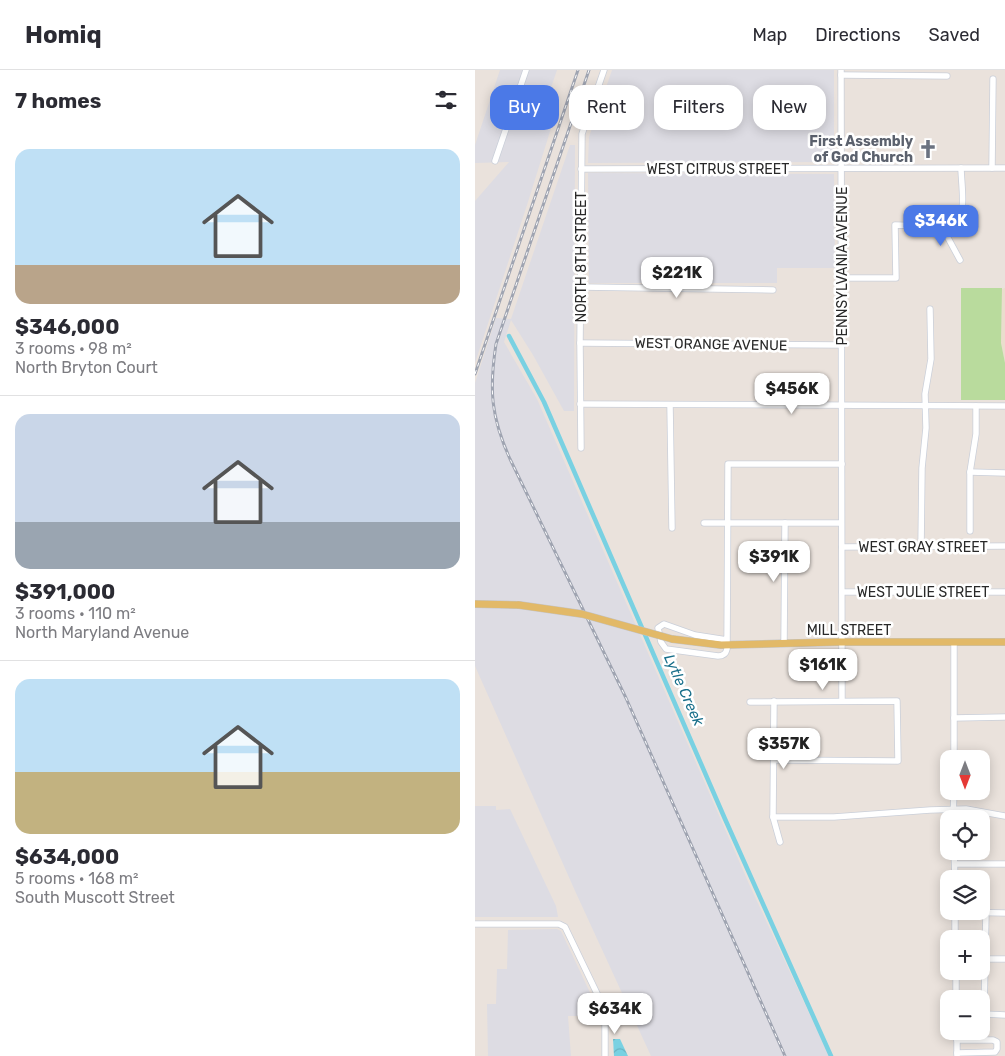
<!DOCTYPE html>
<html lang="en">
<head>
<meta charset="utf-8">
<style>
  :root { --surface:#fff; --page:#f2f2f3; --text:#2b2b33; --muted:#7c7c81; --line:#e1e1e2; --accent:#4b79e7 }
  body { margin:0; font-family:Rubik,sans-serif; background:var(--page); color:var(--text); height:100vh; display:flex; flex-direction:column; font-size:19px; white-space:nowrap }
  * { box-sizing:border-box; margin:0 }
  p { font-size:16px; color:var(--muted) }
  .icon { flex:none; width:28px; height:28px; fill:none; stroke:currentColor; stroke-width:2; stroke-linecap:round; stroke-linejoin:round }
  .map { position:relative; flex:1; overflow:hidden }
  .side { display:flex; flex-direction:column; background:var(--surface); width:475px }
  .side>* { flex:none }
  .hud { position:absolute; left:15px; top:15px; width:440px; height:45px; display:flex; gap:10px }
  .needle { width:32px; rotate:180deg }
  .controls { position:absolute; left:465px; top:680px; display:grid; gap:10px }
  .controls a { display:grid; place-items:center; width:50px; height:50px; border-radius:10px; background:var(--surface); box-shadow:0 2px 12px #0003; font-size:25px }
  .price { position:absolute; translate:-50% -42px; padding:0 11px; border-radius:10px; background:#fff; color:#222; font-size:16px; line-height:32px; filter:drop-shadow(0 1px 2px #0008) }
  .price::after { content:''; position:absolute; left:50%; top:30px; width:15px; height:11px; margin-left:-8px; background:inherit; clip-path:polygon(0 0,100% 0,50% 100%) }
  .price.selected { background:var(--accent); color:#fff }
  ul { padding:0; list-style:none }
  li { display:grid; align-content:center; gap:10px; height:265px; padding:0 15px }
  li+li { border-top:1px solid var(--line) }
  li span { display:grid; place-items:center; height:155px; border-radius:15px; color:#555 }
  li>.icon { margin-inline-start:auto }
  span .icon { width:90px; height:90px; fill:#fffc; stroke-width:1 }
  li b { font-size:21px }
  h2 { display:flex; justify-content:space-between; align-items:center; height:60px; padding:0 15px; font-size:21px }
  .pill { padding:0 18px; border-radius:15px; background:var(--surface); box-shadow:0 2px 12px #0003; font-size:18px; line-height:45px }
  .pill.selected { background:var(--accent); color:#fff }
  header { display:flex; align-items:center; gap:30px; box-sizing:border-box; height:70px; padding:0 25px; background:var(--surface); border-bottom:1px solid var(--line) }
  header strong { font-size:24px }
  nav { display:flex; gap:28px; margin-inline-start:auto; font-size:18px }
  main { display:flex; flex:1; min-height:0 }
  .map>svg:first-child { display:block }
  .industrial { fill:#dddce3 }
  .education { fill:#eaddcd }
  .grass { fill:#b9db9d }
  .water { fill:url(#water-waves) }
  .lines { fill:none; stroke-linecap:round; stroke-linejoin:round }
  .canal { stroke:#79d1e2; stroke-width:4.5 }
  .minor-casing { stroke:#cacfd9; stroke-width:7 }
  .major-casing { stroke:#c3c3c3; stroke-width:8 }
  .minor { stroke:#fff; stroke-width:5.5 }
  .major { stroke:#e2b968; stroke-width:7 }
  .rail-casing { stroke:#9fa4b1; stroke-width:3 }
  .rail { stroke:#fff; stroke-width:1; stroke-dasharray:4; stroke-linecap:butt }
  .major-bridge-casing { stroke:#c3c3c3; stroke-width:8; stroke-linecap:butt }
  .major-bridge { stroke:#e2b968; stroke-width:7 }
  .labels { text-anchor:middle; stroke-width:5; stroke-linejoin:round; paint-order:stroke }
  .worship-label { font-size:14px; font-weight:bold; fill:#5b616d; stroke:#fff; text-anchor:end }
  .street-label { font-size:14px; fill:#292929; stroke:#fff }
  .water-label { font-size:15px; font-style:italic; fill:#1a708b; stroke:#fff }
</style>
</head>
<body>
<header>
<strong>Homiq</strong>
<nav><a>Map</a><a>Directions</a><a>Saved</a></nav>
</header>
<main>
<section class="side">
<h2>7 homes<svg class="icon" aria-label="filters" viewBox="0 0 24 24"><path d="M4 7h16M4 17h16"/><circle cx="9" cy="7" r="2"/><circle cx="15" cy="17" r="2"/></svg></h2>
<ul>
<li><span style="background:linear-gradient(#bfe0f5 75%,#b9a48a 0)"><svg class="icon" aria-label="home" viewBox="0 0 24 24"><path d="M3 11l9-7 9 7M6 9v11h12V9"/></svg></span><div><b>$346,000</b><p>3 rooms · 98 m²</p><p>North Bryton Court</p></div></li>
<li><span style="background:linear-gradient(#c9d6e8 70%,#9aa5b1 0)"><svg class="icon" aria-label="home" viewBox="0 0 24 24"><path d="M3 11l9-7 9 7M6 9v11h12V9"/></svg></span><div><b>$391,000</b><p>3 rooms · 110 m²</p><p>North Maryland Avenue</p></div></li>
<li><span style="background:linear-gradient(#bfe0f5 60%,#c2b280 0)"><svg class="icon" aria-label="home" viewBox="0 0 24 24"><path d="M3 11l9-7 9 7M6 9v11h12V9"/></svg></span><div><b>$634,000</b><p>5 rooms · 168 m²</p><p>South Muscott Street</p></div></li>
</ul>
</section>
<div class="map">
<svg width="530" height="986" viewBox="0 0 530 986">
  <defs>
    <pattern id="water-waves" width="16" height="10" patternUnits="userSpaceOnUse" patternTransform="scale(1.25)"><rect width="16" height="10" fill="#79d1e2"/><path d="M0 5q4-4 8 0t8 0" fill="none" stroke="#69b3c2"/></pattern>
  </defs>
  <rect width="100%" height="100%" fill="#eae2dc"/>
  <g class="industrial">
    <path d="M 25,0 L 82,0 L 66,47 L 78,52 L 52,135 L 0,293 L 0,131 L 34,92 L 0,93 L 0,75 Z"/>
    <path d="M 137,0 L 359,0 L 359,92 L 113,93 L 114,67 Z"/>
    <path d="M 95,75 L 100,75 L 99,341 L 89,341 L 58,285 L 36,250 L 29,272 L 62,329 L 274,814 L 354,986 L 176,986 L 101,823 L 0,596 L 0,313 L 21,248 L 36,249 Z"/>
    <path d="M 113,103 L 359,104 L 360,198 L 302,198 L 302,213 L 114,213 Z"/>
    <path d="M 0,736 L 21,736 L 21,740 L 35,739 L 81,836 L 83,847 L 0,847 Z"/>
    <path d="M 82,859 L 86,861 L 126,946 L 93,946 L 96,986 L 13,986 L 12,934 L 21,934 L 22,899 L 32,899 L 33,860 Z"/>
  </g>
  <path class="education" d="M 530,218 L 530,293 L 526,273 L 527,219 Z"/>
  <path class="grass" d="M 486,218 L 527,218 L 526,273 L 530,293 L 530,330 L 486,330 Z"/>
  <path class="water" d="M 138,969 L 145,969 L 153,986 L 139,986 Z"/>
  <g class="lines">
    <path class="canal" d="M 34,266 L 69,332 L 250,749 L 356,986"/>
    <g class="minor-casing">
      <g id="minor">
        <path d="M 366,0 L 367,631"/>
        <path d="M 366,5 L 472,6"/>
        <path d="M 20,91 L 51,0"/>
        <path d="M 517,98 L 518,9"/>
        <path d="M 106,99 L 530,98"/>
        <path d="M 466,155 L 485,190"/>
        <path d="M 366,208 L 421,208 L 420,155 C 441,155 478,162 487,137 C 489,131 486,106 486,98"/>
        <path d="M 106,217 L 298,220"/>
        <path d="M 105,273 L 367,275"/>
        <path d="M 105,334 L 530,336"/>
        <path d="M 195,335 L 197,458"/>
        <path d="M 106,378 L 105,273 L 107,64 L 129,0"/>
        <path d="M 495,402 L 530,403"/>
        <path d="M 229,453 L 366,453"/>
        <path d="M 495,461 L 495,402 L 501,364 L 501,336"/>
        <path d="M 367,477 L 530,476"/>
        <path d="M 446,477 L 447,398 L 451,358 L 450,324 L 456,289 L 455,239"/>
        <path d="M 367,522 L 530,522"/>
        <path d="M 252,570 L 220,565 L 189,554 L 183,558 L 186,572 L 191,579 L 243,586 C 248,586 251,584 252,579 L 253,394 L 367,394"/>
        <path d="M 479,572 L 479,689"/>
        <path d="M 309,573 L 310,453"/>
        <path d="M 299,631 L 298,747 L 305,772"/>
        <path d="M 275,632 L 422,631 L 423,691 L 299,690"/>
        <path d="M 479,648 L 530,647"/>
        <path d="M 298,747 L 359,747 L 455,740 L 491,739 L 530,746"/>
        <path d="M 478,749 L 479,721"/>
        <path d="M 479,781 L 480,809"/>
        <path d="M 480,794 L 530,794"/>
        <path d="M 480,841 L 480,869"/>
        <path d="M 480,842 L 530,843"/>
        <path d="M 511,842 L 509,944 L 530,945"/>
        <path d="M 0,854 L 84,854 L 90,857 L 128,936 L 130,945 L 130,986"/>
        <path d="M 510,889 L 530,889"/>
        <path d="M 481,901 L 481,929"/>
        <path d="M 482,961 L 482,986"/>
        <path d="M 482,970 L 518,970 L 522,972 L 522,979 L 520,982 L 482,983"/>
      </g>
    </g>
    <g class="major-casing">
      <g id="major">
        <path d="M 0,534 L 44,535"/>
        <path d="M 197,569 L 246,575 L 361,572 L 530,572"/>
      </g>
    </g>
    <use href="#minor" class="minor"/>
    <use href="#major" class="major"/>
    <g class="rail-casing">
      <g id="rail">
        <path d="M 114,0 L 21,274 C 14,320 16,347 35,389 L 151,628 L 310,986"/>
        <path d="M 0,304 L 103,0"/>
      </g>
    </g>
    <use href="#rail" class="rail"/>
    <g class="major-bridge-casing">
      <path id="major-bridge" d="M 44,535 L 107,544 L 197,569"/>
    </g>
    <use href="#major-bridge" class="major-bridge"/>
  </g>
  <defs>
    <g id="church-bare" transform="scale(1.5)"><path d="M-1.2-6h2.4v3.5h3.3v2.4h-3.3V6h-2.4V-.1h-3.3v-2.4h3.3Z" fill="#6b7280" stroke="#fff" stroke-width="2.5" paint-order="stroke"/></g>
  </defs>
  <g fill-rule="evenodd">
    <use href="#church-bare" x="453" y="79"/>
  </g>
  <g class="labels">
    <g class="worship-label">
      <text x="438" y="76">First Assembly<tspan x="438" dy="16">of God Church</tspan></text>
    </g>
    <g class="street-label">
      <text x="243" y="104">WEST CITRUS STREET</text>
      <text transform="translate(106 187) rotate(-90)" y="5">NORTH 8TH STREET</text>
      <text transform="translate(367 196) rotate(-90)" y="5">PENNSYLVANIA AVENUE</text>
      <text transform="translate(236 274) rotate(1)" y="5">WEST ORANGE AVENUE</text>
      <text x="448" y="482">WEST GRAY STREET</text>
      <text x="448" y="527">WEST JULIE STREET</text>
      <text x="374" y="565">MILL STREET</text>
    </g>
    <g class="water-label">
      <text transform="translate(209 620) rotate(66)" y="5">Lytle Creek</text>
    </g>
  </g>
</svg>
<div class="controls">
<a><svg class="needle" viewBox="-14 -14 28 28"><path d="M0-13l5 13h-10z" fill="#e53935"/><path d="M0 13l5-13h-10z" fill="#7c7c81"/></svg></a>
<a><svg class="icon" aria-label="locate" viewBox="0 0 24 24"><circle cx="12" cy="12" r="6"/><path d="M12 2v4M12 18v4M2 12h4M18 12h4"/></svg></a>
<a><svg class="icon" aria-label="layers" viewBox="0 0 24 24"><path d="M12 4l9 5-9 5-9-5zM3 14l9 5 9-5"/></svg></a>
<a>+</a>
<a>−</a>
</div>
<b class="price selected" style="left:466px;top:177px">$346K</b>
<b class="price" style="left:202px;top:229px">$221K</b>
<b class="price" style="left:317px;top:345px">$456K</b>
<b class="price" style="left:299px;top:513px">$391K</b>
<b class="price" style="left:348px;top:621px">$161K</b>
<b class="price" style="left:309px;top:700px">$357K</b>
<b class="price" style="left:140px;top:965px">$634K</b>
<div class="hud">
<a class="pill selected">Buy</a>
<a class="pill">Rent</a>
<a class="pill">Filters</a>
<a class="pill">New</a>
</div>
</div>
</main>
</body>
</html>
